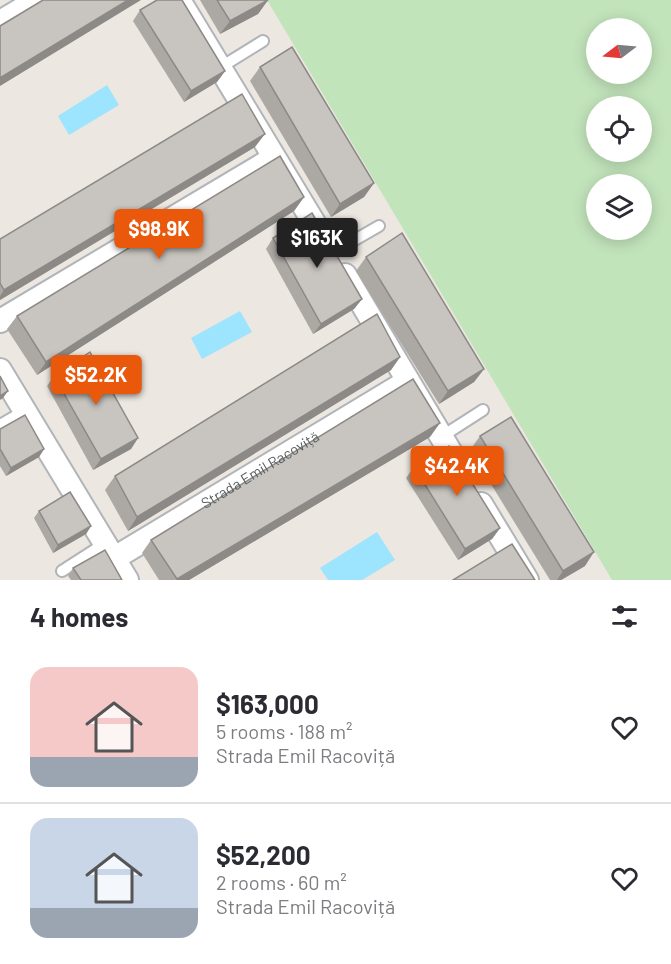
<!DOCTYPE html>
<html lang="en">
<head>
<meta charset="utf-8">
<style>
  :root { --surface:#fff; --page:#f7f7f7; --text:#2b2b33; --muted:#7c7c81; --line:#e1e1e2; --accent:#ea580c }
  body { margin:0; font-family:Barlow,sans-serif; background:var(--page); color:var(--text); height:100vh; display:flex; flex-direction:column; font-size:22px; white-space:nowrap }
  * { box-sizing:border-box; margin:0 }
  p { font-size:20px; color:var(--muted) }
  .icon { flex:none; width:33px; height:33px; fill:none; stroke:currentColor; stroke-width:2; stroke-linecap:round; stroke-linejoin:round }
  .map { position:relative; height:580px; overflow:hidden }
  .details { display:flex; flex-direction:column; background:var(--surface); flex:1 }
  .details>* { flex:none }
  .needle { width:39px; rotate:254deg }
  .buttons { position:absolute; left:586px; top:18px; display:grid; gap:12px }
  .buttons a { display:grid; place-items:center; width:66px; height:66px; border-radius:50%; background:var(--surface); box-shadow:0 3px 15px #0003; font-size:30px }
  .price { position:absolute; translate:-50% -51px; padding:0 14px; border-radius:6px; background:var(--accent); color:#fff; font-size:20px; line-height:39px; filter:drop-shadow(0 2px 3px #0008) }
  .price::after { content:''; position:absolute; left:50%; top:36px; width:18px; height:14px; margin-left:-9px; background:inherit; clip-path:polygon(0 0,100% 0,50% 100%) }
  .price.on { background:#222; color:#fff }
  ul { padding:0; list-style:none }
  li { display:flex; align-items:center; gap:18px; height:150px; padding:0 30px }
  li+li { border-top:2px solid var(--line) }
  li span { display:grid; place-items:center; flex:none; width:168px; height:120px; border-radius:18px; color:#555 }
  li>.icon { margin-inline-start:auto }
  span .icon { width:72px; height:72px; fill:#fffc; stroke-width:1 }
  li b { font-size:26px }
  h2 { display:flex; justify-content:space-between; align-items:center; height:72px; padding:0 30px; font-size:26px }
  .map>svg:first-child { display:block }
  .green { fill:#c2e4bb; fill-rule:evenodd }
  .water { fill:#9de4fe }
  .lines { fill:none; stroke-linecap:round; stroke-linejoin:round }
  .lane-casing { stroke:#b1b4b8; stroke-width:14 }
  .street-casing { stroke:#b1b4b8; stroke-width:26 }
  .lane { stroke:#fff; stroke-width:10 }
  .street { stroke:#fff; stroke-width:22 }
  .wall { fill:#aca9a4 }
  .shaded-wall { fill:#8c8986 }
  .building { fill:#c8c4bf; stroke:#8c8986; stroke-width:1.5 }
  .labels { text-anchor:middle; stroke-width:4.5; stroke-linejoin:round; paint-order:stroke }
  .street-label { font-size:15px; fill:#585e61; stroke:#fff }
</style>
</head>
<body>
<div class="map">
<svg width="671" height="580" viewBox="0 0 671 580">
  <rect width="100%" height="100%" fill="#ece7e0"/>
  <path class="green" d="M 267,0 L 671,0 L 671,580 L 612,580 ZM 597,28 L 642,28 L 642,74 L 597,74 ZM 597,106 L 642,106 L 642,152 L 597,152 ZM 597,184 L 642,184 L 642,230 L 597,230 Z"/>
  <g class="water">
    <path d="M 107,85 L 119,105 L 69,135 L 58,116 Z"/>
    <path d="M 240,311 L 252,332 L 202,359 L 191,338 Z"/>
    <path d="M 377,532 L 395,560 L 362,580 L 328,580 L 320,568 Z"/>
  </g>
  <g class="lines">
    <g class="lane-casing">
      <g id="lane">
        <path d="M 221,67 L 263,41"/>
        <path d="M 332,253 L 379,226"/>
        <path d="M 0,425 L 24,411"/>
        <path d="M 441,437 L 483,410"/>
        <path d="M 62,571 L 104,544"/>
      </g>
    </g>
    <g class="street-casing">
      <g id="street">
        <path d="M 179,0 L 325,241"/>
        <path d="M 0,22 L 37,0"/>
        <path d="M 345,275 L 463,473"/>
        <path d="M 0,321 L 274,158"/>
        <path d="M 0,370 L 127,580"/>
        <path d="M 481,504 L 527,580"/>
        <path id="s1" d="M 113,559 L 408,381"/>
      </g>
    </g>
    <use href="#lane" class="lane"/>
    <use href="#street" class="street"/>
  </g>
  <g class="wall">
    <path d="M 200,0 L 268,0 L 258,14 L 220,34 Z"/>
    <path d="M 140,10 L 225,71 L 217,82 L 184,102 L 133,21 Z"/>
    <path d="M 260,67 L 374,183 L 364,197 L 331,217 L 250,81 Z"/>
    <path d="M 255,147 L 0,300 L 0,239 Z"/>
    <path d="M 304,197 L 294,211 L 37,375 L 7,329 L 17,316 Z"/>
    <path d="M 273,238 L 362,299 L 354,309 L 313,334 L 266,249 Z"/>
    <path d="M 366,257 L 484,369 L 474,382 L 439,404 L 356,271 Z"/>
    <path d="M 400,357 L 391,370 L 128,531 L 105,490 L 115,476 Z"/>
    <path d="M 54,376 L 138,438 L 131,449 L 93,470 L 47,386 Z"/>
    <path d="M 0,429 L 44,449 L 39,457 L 6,476 L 0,466 Z"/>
    <path d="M 480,436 L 585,566 L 561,580 L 550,580 L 470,450 Z"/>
    <path d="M 430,437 L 189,580 L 159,580 L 142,553 L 151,540 Z"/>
    <path d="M 414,467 L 500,528 L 492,539 L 458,560 L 406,478 Z"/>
    <path d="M 39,511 L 91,526 L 86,534 L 53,553 L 34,518 Z"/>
    <path d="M 73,568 L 122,580 L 71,580 L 68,576 Z"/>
  </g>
  <g class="shaded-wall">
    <path d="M 128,0 L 141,0 L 0,86 L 0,78 Z"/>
    <path d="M 268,0 L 258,14 L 220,34 L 230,21 Z"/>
    <path d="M 225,71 L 217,82 L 184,102 L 191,91 Z"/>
    <path d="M 265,134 L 255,147 L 0,300 L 0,296 L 4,290 Z"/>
    <path d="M 374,183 L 364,197 L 331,217 L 340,204 Z"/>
    <path d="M 304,197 L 294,211 L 37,375 L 46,362 Z"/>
    <path d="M 362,299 L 354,309 L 313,334 L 321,324 Z"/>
    <path d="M 400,357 L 391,370 L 128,531 L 137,517 Z"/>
    <path d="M 484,369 L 474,382 L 439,404 L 448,391 Z"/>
    <path d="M 8,391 L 3,398 L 0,400 L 0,396 Z"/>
    <path d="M 440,423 L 430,437 L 189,580 L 176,580 Z"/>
    <path d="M 138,438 L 131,449 L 93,470 L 101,459 Z"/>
    <path d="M 44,449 L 39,457 L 6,476 L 11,468 Z"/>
    <path d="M 91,526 L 86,534 L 53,553 L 58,545 Z"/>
    <path d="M 500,528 L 492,539 L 458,560 L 465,549 Z"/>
    <path d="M 594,552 L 585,566 L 561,580 L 557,580 L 563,571 Z"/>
  </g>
  <g class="building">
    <path d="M 43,0 L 128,0 L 0,78 L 0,26 Z"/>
    <path d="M 157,0 L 182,0 L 225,71 L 191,91 L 140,10 Z"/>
    <path d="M 217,0 L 268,0 L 230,21 Z"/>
    <path d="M 292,47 L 374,183 L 340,204 L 260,67 Z"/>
    <path d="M 242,94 L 265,134 L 4,290 L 0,283 L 0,239 Z"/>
    <path d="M 280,156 L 304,197 L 46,362 L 17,316 Z"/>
    <path d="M 312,213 L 362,299 L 321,324 L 273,238 Z"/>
    <path d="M 402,233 L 484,369 L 448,391 L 366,257 Z"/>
    <path d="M 377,314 L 400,357 L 137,517 L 115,476 Z"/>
    <path d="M 90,352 L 138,438 L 101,459 L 54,376 Z"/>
    <path d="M 0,376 L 8,391 L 0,396 Z"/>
    <path d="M 413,379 L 440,423 L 177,579 L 151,540 Z"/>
    <path d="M 25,415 L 44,449 L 11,468 L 0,449 L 0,429 Z"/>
    <path d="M 511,417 L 594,552 L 563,571 L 480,436 Z"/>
    <path d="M 449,446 L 500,528 L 465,549 L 414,467 Z"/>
    <path d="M 70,492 L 91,526 L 58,545 L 39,511 Z"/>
    <path d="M 512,544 L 535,580 L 453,580 Z"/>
    <path d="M 105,550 L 122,580 L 81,580 L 73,568 Z"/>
  </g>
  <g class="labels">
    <g class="street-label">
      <text dy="5" stroke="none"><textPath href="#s1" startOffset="172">Strada Emil Racoviță</textPath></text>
    </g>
  </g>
</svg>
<div class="buttons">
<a><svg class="needle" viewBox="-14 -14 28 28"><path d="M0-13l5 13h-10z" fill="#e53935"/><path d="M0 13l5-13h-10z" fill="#7c7c81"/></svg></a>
<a><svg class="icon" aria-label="locate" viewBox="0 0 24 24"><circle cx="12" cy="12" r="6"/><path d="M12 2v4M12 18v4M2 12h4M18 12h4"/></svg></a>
<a><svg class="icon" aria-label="layers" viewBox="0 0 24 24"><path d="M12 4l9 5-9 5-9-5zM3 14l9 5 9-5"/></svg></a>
</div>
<b class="price" style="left:159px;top:260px">$98.9K</b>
<b class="price on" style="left:317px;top:269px">$163K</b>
<b class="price" style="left:96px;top:406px">$52.2K</b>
<b class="price" style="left:457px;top:497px">$42.4K</b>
</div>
<section class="details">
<h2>4 homes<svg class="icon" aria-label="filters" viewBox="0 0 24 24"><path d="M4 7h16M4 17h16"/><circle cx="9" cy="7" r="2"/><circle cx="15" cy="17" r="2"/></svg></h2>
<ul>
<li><span style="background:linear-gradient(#f6c9c9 75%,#9aa5b1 0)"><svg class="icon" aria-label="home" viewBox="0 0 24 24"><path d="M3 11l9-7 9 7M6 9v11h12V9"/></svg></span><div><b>$163,000</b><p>5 rooms · 188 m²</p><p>Strada Emil Racoviță</p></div><svg class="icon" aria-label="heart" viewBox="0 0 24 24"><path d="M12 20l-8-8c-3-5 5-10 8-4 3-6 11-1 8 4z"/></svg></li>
<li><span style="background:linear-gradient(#c9d6e8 75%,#9aa5b1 0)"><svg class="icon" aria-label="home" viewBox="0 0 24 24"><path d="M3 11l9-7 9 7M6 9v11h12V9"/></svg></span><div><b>$52,200</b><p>2 rooms · 60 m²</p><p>Strada Emil Racoviță</p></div><svg class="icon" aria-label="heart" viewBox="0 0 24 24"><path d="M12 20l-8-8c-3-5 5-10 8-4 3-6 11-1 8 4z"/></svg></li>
</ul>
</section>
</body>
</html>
